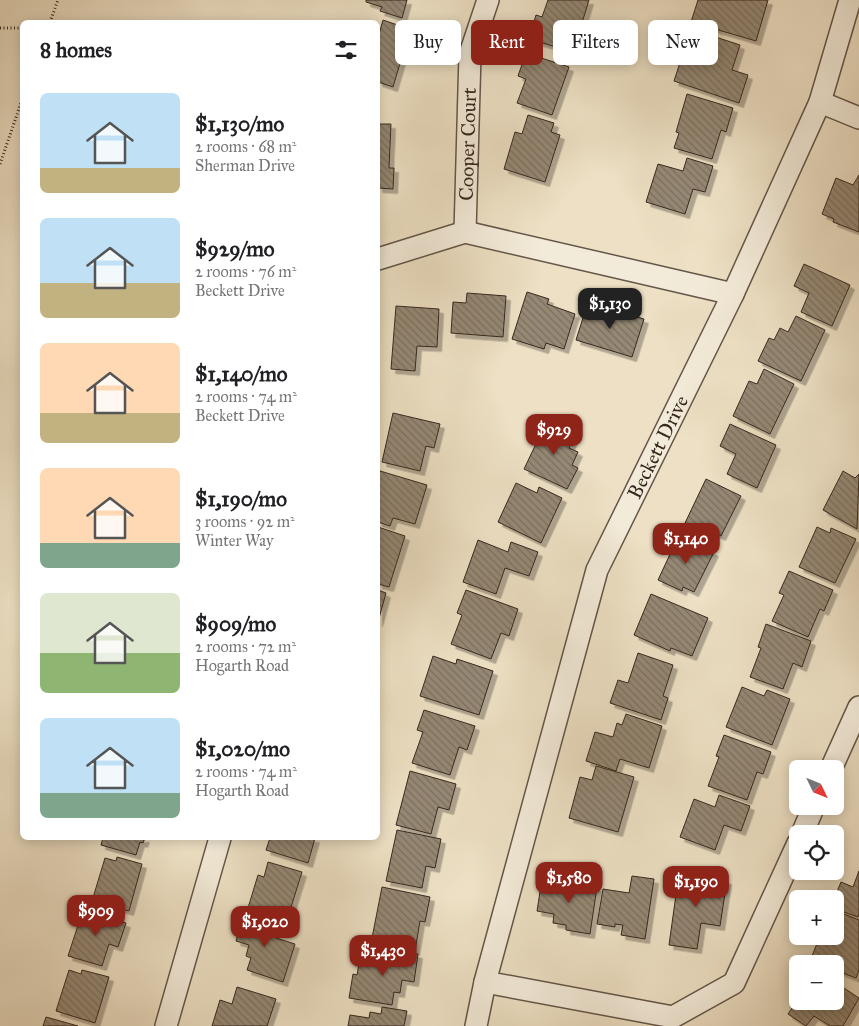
<!DOCTYPE html>
<html lang="en">
<head>
<meta charset="utf-8">
<style>
  :root { --surface:#fff; --page:#f6f6f6; --text:#202124; --muted:#757577; --accent:#8f2418 }
  body { margin:0; font-family:"IM FELL Great Primer",serif; background:var(--page); color:var(--text); height:100vh; display:flex; flex-direction:column; font-size:19px; white-space:nowrap }
  * { box-sizing:border-box; margin:0 }
  p { font-size:16px; color:var(--muted) }
  .icon { flex:none; width:28px; height:28px; fill:none; stroke:currentColor; stroke-width:2; stroke-linecap:round; stroke-linejoin:round }
  .map { position:relative; flex:1; overflow:hidden }
  .details { position:absolute; left:20px; top:20px; width:360px; height:820px; display:flex; flex-direction:column; background:var(--surface); border-radius:8px; box-shadow:0 2px 12px #0003 }
  .details>* { flex:none }
  .guide { position:absolute; left:395px; top:20px; width:389px; height:45px; display:flex; gap:10px }
  .needle { width:32px; rotate:133deg }
  .controls { position:absolute; left:789px; top:760px; display:grid; gap:10px }
  .controls a { display:grid; place-items:center; width:55px; height:55px; border-radius:8px; background:var(--surface); box-shadow:0 2px 12px #0003; font-size:25px }
  .price { position:absolute; translate:-50% -42px; padding:0 11px; border-radius:10px; background:var(--accent); color:#fff; font-size:16px; line-height:32px; filter:drop-shadow(0 1px 2px #0008) }
  .price::after { content:''; position:absolute; left:50%; top:30px; width:15px; height:11px; margin-left:-8px; background:inherit; clip-path:polygon(0 0,100% 0,50% 100%) }
  .price.current { background:#222; color:#fff }
  ul { padding:0; list-style:none }
  li { display:flex; align-items:center; gap:15px; height:125px; padding:0 20px }
  li span { display:grid; place-items:center; flex:none; width:140px; height:100px; border-radius:8px; color:#555 }
  li>.icon { margin-inline-start:auto }
  span .icon { width:60px; height:60px; fill:#fffc; stroke-width:1 }
  li b { font-size:21px }
  h2 { display:flex; justify-content:space-between; align-items:center; height:60px; padding:0 20px; font-size:21px }
  .pill { padding:0 18px; border-radius:8px; background:var(--surface); box-shadow:0 2px 12px #0003; font-size:18px; line-height:45px }
  .pill.current { background:var(--accent); color:#fff }
  .map>svg:first-child { display:block }
  .building { fill:url(#building-back-hatch); stroke:#36281e; filter:url(#shadow) }
  .lines { fill:none; stroke-linecap:round; stroke-linejoin:round }
  .street-casing { stroke:#645648; stroke-width:24 }
  .path { stroke:#36281e; stroke-width:3; stroke-dasharray:1 2.5; stroke-linecap:butt }
  .street { stroke:#f3ebd9; stroke-width:21 }
  .labels { text-anchor:middle; stroke-width:4.5; stroke-linejoin:round; paint-order:stroke }
  .street-label { font-size:20px; fill:#36281e; stroke:#f3ebd9 }
</style>
</head>
<body>
<div class="map">
<svg width="859" height="1026" viewBox="0 0 859 1026">
  <defs>
    <pattern id="building-back-hatch" width="6" height="6" patternUnits="userSpaceOnUse" patternTransform="scale(1.25)"><rect width="6" height="6" fill="#958874"/><path d="M-1 5l2 2M0 0l6 6M5-1l2 2" fill="none" stroke="#7a6f5f"/></pattern>
    <filter id="shadow"><feDropShadow dx="4.5" dy="4.5" stdDeviation="0" flood-color="#0004"/></filter>
  </defs>
  <rect width="100%" height="100%" fill="#ede0c4"/>
  <filter id="stains"><feTurbulence type="fractalNoise" baseFrequency=".004" numOctaves="4"/><feColorMatrix values="0 0 0 0 .2 0 0 0 0 .09 0 0 0 0 .02 0 0 0 .5 -.17"/></filter>
  <radialGradient id="worn" r=".72"><stop offset=".6" stop-color="#630" stop-opacity="0"/><stop offset="1" stop-color="#630" stop-opacity=".3"/></radialGradient>
  <g class="building">
    <path d="M 366,0 L 407,0 L 402,18 L 380,11 L 382,7 L 366,2 Z"/>
    <path d="M 548,0 L 589,0 L 573,52 L 529,39 L 536,15 L 542,17 Z"/>
    <path d="M 698,0 L 768,0 L 756,41 L 691,22 Z"/>
    <path d="M 383,20 L 406,28 L 400,47 L 403,48 L 399,59 L 401,60 L 393,87 L 378,82 L 378,38 Z"/>
    <path d="M 691,29 L 740,45 L 732,70 L 748,75 L 739,103 L 674,81 Z"/>
    <path d="M 526,53 L 569,67 L 552,115 L 517,103 L 526,79 L 518,76 Z"/>
    <path d="M 687,94 L 733,108 L 726,132 L 721,130 L 712,159 L 674,148 L 679,133 L 676,132 Z"/>
    <path d="M 528,115 L 554,123 L 551,132 L 560,135 L 545,182 L 504,169 L 515,132 L 522,134 Z"/>
    <path d="M 378,124 L 391,124 L 389,168 L 394,168 L 393,189 L 378,188 Z"/>
    <path d="M 687,158 L 713,166 L 705,192 L 693,189 L 685,214 L 646,202 L 658,164 L 683,171 Z"/>
    <path d="M 859,175 L 859,232 L 833,222 L 834,219 L 822,214 L 836,178 L 853,185 Z"/>
    <path d="M 804,264 L 850,285 L 832,326 L 801,312 L 809,293 L 794,286 Z"/>
    <path d="M 527,292 L 549,299 L 547,304 L 575,314 L 564,349 L 546,343 L 544,349 L 512,339 Z"/>
    <path d="M 467,293 L 506,296 L 503,337 L 451,333 L 453,302 L 466,303 Z"/>
    <path d="M 588,302 L 644,319 L 632,357 L 576,340 Z"/>
    <path d="M 396,306 L 439,309 L 437,347 L 417,346 L 415,371 L 391,369 Z"/>
    <path d="M 796,316 L 825,330 L 801,381 L 758,361 L 769,338 L 774,340 L 780,328 L 788,332 Z"/>
    <path d="M 764,369 L 794,384 L 770,434 L 733,416 L 749,381 L 757,384 Z"/>
    <path d="M 393,413 L 440,424 L 434,448 L 426,446 L 420,471 L 382,462 Z"/>
    <path d="M 547,421 L 575,435 L 569,448 L 578,452 L 572,465 L 578,468 L 567,489 L 524,469 Z"/>
    <path d="M 730,424 L 776,445 L 757,488 L 727,474 L 736,454 L 720,446 Z"/>
    <path d="M 380,471 L 427,485 L 415,524 L 393,518 L 390,526 L 378,522 L 378,478 Z"/>
    <path d="M 843,471 L 855,478 L 859,474 L 857,529 L 823,510 Z"/>
    <path d="M 706,479 L 741,496 L 721,536 L 711,531 L 708,535 L 685,523 Z"/>
    <path d="M 516,483 L 537,493 L 539,487 L 562,498 L 541,543 L 498,522 Z"/>
    <path d="M 378,527 L 405,536 L 389,587 L 378,584 Z"/>
    <path d="M 817,527 L 830,533 L 831,528 L 856,539 L 835,583 L 799,567 Z"/>
    <path d="M 679,535 L 714,552 L 694,592 L 683,587 L 682,591 L 658,580 Z"/>
    <path d="M 478,540 L 508,552 L 511,542 L 538,552 L 529,576 L 505,568 L 496,594 L 463,582 Z"/>
    <path d="M 789,571 L 833,590 L 824,611 L 820,609 L 808,637 L 772,621 L 784,595 L 779,593 Z"/>
    <path d="M 378,590 L 386,593 L 378,622 Z"/>
    <path d="M 466,590 L 518,609 L 509,636 L 501,633 L 491,659 L 451,644 L 462,615 L 457,613 Z"/>
    <path d="M 651,594 L 708,618 L 692,656 L 671,648 L 670,651 L 634,635 Z"/>
    <path d="M 766,624 L 811,641 L 802,667 L 793,663 L 783,689 L 750,677 L 761,648 L 758,647 Z"/>
    <path d="M 638,653 L 673,665 L 663,696 L 668,698 L 661,720 L 610,703 L 618,680 L 628,683 Z"/>
    <path d="M 433,656 L 456,664 L 457,659 L 493,671 L 479,715 L 420,696 Z"/>
    <path d="M 742,687 L 764,696 L 767,690 L 790,699 L 772,745 L 726,727 Z"/>
    <path d="M 424,710 L 475,726 L 467,750 L 459,747 L 450,775 L 412,763 L 423,732 L 417,730 Z"/>
    <path d="M 626,714 L 662,726 L 649,768 L 620,759 L 616,771 L 586,761 L 595,732 L 613,737 L 617,723 L 622,725 Z"/>
    <path d="M 724,735 L 771,752 L 763,774 L 757,772 L 747,800 L 708,786 L 719,757 L 716,756 Z"/>
    <path d="M 596,766 L 634,777 L 618,832 L 569,818 L 580,777 L 592,780 Z"/>
    <path d="M 410,771 L 456,784 L 449,810 L 438,807 L 431,834 L 396,825 Z"/>
    <path d="M 719,795 L 750,806 L 741,831 L 724,825 L 715,850 L 680,837 L 694,799 L 715,807 Z"/>
    <path d="M 397,830 L 441,839 L 435,868 L 426,866 L 422,888 L 386,881 Z"/>
    <path d="M 103,838 L 145,838 L 143,843 L 140,842 L 136,855 L 101,845 Z"/>
    <path d="M 270,838 L 315,838 L 308,863 L 266,850 Z"/>
    <path d="M 117,857 L 142,864 L 129,911 L 92,901 L 105,858 L 116,861 Z"/>
    <path d="M 268,862 L 302,872 L 287,920 L 248,908 L 258,875 L 264,877 Z"/>
    <path d="M 859,871 L 859,914 L 858,917 L 835,909 L 834,899 L 841,882 L 853,887 Z"/>
    <path d="M 679,873 L 727,880 L 720,926 L 701,923 L 697,949 L 669,945 Z"/>
    <path d="M 632,876 L 654,879 L 645,939 L 621,935 L 623,925 L 615,924 L 615,927 L 597,924 L 603,889 L 629,893 Z"/>
    <path d="M 542,879 L 597,887 L 590,934 L 566,930 L 566,925 L 553,923 L 554,914 L 537,911 Z"/>
    <path d="M 382,887 L 430,897 L 425,922 L 420,921 L 415,951 L 371,943 Z"/>
    <path d="M 83,910 L 126,923 L 118,947 L 109,944 L 102,966 L 68,956 Z"/>
    <path d="M 244,913 L 277,923 L 273,937 L 295,944 L 283,982 L 247,970 L 251,958 L 246,956 L 249,945 L 236,941 Z"/>
    <path d="M 841,913 L 859,920 L 859,970 L 856,978 L 835,970 L 835,964 L 818,964 L 810,961 L 820,936 L 827,939 L 828,936 L 835,936 L 835,928 Z"/>
    <path d="M 385,949 L 418,954 L 414,982 L 402,980 L 400,993 L 394,992 L 392,1005 L 349,998 L 353,974 L 357,975 L 360,958 L 383,961 Z"/>
    <path d="M 69,970 L 81,974 L 82,970 L 109,977 L 95,1023 L 56,1011 Z"/>
    <path d="M 835,982 L 859,998 L 843,1026 L 830,1026 L 814,1016 L 806,1026 L 788,1014 L 798,999 L 798,1001 L 835,1001 Z"/>
    <path d="M 237,987 L 276,999 L 267,1026 L 212,1026 L 220,1000 L 232,1004 Z"/>
    <path d="M 382,1007 L 407,1011 L 404,1026 L 348,1026 L 350,1015 L 369,1018 L 370,1012 L 381,1014 Z"/>
    <path d="M 46,1017 L 78,1026 L 43,1026 Z"/>
  </g>
  <g class="lines">
    <g class="street-casing">
      <g id="street">
        <path d="M 820,102 L 859,118"/>
        <path id="s1" d="M 465,232 L 470,54 L 488,0"/>
        <path d="M 378,259 L 465,232 L 733,294"/>
        <path d="M 831,769 L 859,707"/>
        <path d="M 802,834 L 814,806"/>
        <path d="M 485,982 L 673,1017 L 734,983 L 798,843"/>
        <path d="M 166,1026 L 220,838"/>
        <path id="s2" d="M 476,1026 L 485,982 L 597,570 L 733,294 L 820,102 L 850,0"/>
      </g>
    </g>
    <g class="path">
      <path d="M 50,22 L 58,0"/>
      <path d="M 0,28 L 22,28"/>
      <path d="M 0,164 L 22,100"/>
    </g>
    <use href="#street" class="street"/>
  </g>
  <g class="labels">
    <g class="street-label">
      <text dy="7" stroke="none"><textPath href="#s1" startOffset="88">Cooper Court</textPath></text>
      <text dy="7" stroke="none"><textPath href="#s2" startOffset="609">Beckett Drive</textPath></text>
    </g>
  </g>
  <rect width="100%" height="100%" filter="url(#stains)"/>
  <rect width="100%" height="100%" fill="url(#worn)"/>
</svg>
<div class="controls">
<a><svg class="needle" viewBox="-14 -14 28 28"><path d="M0-13l5 13h-10z" fill="#e53935"/><path d="M0 13l5-13h-10z" fill="#757577"/></svg></a>
<a><svg class="icon" aria-label="locate" viewBox="0 0 24 24"><circle cx="12" cy="12" r="6"/><path d="M12 2v4M12 18v4M2 12h4M18 12h4"/></svg></a>
<a>+</a>
<a>−</a>
</div>
<b class="price current" style="left:610px;top:330px">$1,130</b>
<b class="price" style="left:554px;top:456px">$929</b>
<b class="price" style="left:686px;top:565px">$1,140</b>
<b class="price" style="left:569px;top:904px">$1,580</b>
<b class="price" style="left:696px;top:908px">$1,190</b>
<b class="price" style="left:96px;top:937px">$909</b>
<b class="price" style="left:265px;top:948px">$1,020</b>
<b class="price" style="left:383px;top:977px">$1,430</b>
<div class="guide">
<a class="pill">Buy</a>
<a class="pill current">Rent</a>
<a class="pill">Filters</a>
<a class="pill">New</a>
</div>
<section class="details">
<h2>8 homes<svg class="icon" aria-label="filters" viewBox="0 0 24 24"><path d="M4 7h16M4 17h16"/><circle cx="9" cy="7" r="2"/><circle cx="15" cy="17" r="2"/></svg></h2>
<ul>
<li><span style="background:linear-gradient(#bfe0f5 75%,#c2b280 0)"><svg class="icon" aria-label="home" viewBox="0 0 24 24"><path d="M3 11l9-7 9 7M6 9v11h12V9"/></svg></span><div><b>$1,130/mo</b><p>2 rooms · 68 m²</p><p>Sherman Drive</p></div></li>
<li><span style="background:linear-gradient(#bfe0f5 65%,#c2b280 0)"><svg class="icon" aria-label="home" viewBox="0 0 24 24"><path d="M3 11l9-7 9 7M6 9v11h12V9"/></svg></span><div><b>$929/mo</b><p>2 rooms · 76 m²</p><p>Beckett Drive</p></div></li>
<li><span style="background:linear-gradient(#ffd9b3 70%,#c2b280 0)"><svg class="icon" aria-label="home" viewBox="0 0 24 24"><path d="M3 11l9-7 9 7M6 9v11h12V9"/></svg></span><div><b>$1,140/mo</b><p>2 rooms · 74 m²</p><p>Beckett Drive</p></div></li>
<li><span style="background:linear-gradient(#ffd9b3 75%,#7fa58c 0)"><svg class="icon" aria-label="home" viewBox="0 0 24 24"><path d="M3 11l9-7 9 7M6 9v11h12V9"/></svg></span><div><b>$1,190/mo</b><p>3 rooms · 92 m²</p><p>Winter Way</p></div></li>
<li><span style="background:linear-gradient(#dfe7d0 60%,#8fb573 0)"><svg class="icon" aria-label="home" viewBox="0 0 24 24"><path d="M3 11l9-7 9 7M6 9v11h12V9"/></svg></span><div><b>$909/mo</b><p>2 rooms · 72 m²</p><p>Hogarth Road</p></div></li>
<li><span style="background:linear-gradient(#bfe0f5 75%,#7fa58c 0)"><svg class="icon" aria-label="home" viewBox="0 0 24 24"><path d="M3 11l9-7 9 7M6 9v11h12V9"/></svg></span><div><b>$1,020/mo</b><p>2 rooms · 74 m²</p><p>Hogarth Road</p></div></li>
</ul>
</section>
</div>
</body>
</html>
